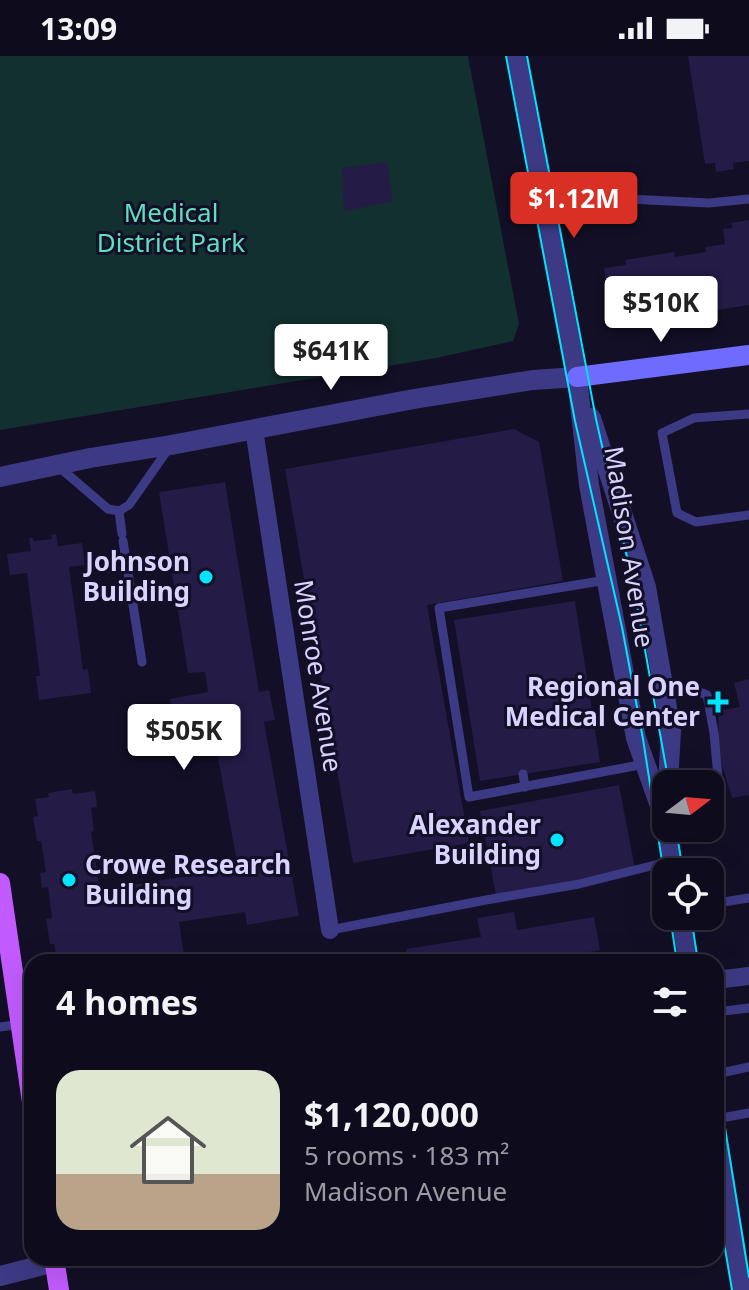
<!DOCTYPE html>
<html lang="en">
<head>
<meta charset="utf-8">
<style>
  :root { --surface:#0e0b1c; --page:#1c1929; --text:#f1f3f6; --muted:#9b9ba3; --line:#2e2b3b; --accent:#d93025 }
  body { margin:0; font-family:"Noto Sans",sans-serif; background:var(--page); color:var(--text); height:100vh; display:flex; flex-direction:column; font-size:30px; white-space:nowrap }
  * { box-sizing:border-box; margin:0 }
  p { font-size:26px; color:var(--muted) }
  .icon { flex:none; width:44px; height:44px; fill:none; stroke:currentColor; stroke-width:2; stroke-linecap:round; stroke-linejoin:round }
  .map { position:relative; flex:1; overflow:hidden }
  .side { position:absolute; left:24px; top:898px; width:700px; height:312px; display:flex; flex-direction:column; background:var(--surface); border-radius:24px; box-shadow:0 8px 32px #0002,0 0 0 2px var(--line) }
  .side>* { flex:none }
  .needle { width:52px; rotate:74deg }
  .tools { position:absolute; left:652px; top:714px; display:grid; gap:16px }
  .tools a { display:grid; place-items:center; width:72px; height:72px; border-radius:16px; background:var(--surface); box-shadow:0 8px 32px #0002,0 0 0 2px var(--line); font-size:40px }
  .price { position:absolute; translate:-50% -68px; padding:0 18px; border-radius:8px; background:#fff; color:#222; font-size:26px; line-height:52px; filter:drop-shadow(0 2px 4px #0008) }
  .price::after { content:''; position:absolute; left:50%; top:48px; width:24px; height:18px; margin-left:-12px; background:inherit; clip-path:polygon(0 0,100% 0,50% 100%) }
  .price.on { background:var(--accent); color:#fff }
  ul { padding:0; list-style:none }
  li { display:flex; align-items:center; gap:24px; height:200px; padding:0 32px }
  li+li { border-top:2px solid var(--line) }
  li span { display:grid; place-items:center; flex:none; width:224px; height:160px; border-radius:24px; color:#555 }
  li>.icon { margin-inline-start:auto }
  span .icon { width:96px; height:96px; fill:#fffc; stroke-width:1 }
  li b { font-size:34px }
  h2 { display:flex; justify-content:space-between; align-items:center; height:96px; padding:0 32px; font-size:34px }
  .status { display:flex; justify-content:space-between; align-items:center; height:56px; padding:0 40px; background:var(--surface); direction:ltr }
  .status svg { height:22px; fill:currentColor }
  .map>svg:first-child { display:block }
  .green { fill:#12302f }
  .building { fill:#241b47 }
  .lines { fill:none; stroke-linecap:round; stroke-linejoin:round }
  .service { stroke:#3d3a85; stroke-width:9 }
  .minor { stroke:#3d3a85; stroke-width:18 }
  .tertiary { stroke:#3d3a85; stroke-width:20 }
  .secondary { stroke:#6f6bff; stroke-width:20 }
  .primary { stroke:#c25bff; stroke-width:20 }
  .tram { stroke:#00e5ff; stroke-width:2 }
  .poi-dot { fill:#00e5ff; stroke:#130f26; stroke-width:3 }
  .labels { text-anchor:middle; stroke-width:6; stroke-linejoin:round; paint-order:stroke }
  .park-label { font-size:26px; fill:#5fe0c0; stroke:#130f26 }
  .street-label { font-size:26px; fill:#d9d4ff; stroke:#130f26 }
  .poi-label { font-size:26px; font-weight:bold; fill:#d9d4ff; stroke:#130f26; text-anchor:end }
</style>
</head>
<body>
<div class="status"><b>13:09</b><svg viewBox="0 0 49 12"><path d="M0 12V9h3v3zM5 12V6h3v6zM10 12V3h3v9zM15 12V0h3v12zM26 1h20v11H26zM47 4h2v5h-2z"/></svg></div>
<div class="map">
<svg width="749" height="1234" viewBox="0 0 749 1234">
  <rect width="100%" height="100%" fill="#130f26"/>
  <path class="green" d="M 0,0 L 468,0 L 519,268 L 513,285 L 436,302 L 0,374 Z"/>
  <g class="building">
    <path d="M 688,0 L 749,0 L 749,105 L 733,107 L 734,113 L 716,116 L 715,107 L 705,108 Z"/>
    <path d="M 387,106 L 393,145 L 344,155 L 342,112 Z"/>
    <path d="M 749,164 L 749,249 L 621,269 L 621,267 L 617,267 L 615,256 L 620,255 L 619,251 L 610,252 L 604,212 L 626,209 L 625,204 L 674,196 L 675,201 L 706,196 L 705,191 L 725,188 L 723,173 L 733,172 L 731,167 Z"/>
    <path d="M 514,373 L 539,386 L 563,525 L 427,549 L 469,787 L 353,807 L 285,413 Z"/>
    <path d="M 225,426 L 259,636 L 269,634 L 275,664 L 264,666 L 299,860 L 247,869 L 245,856 L 179,866 L 185,906 L 67,906 L 72,902 L 57,905 L 54,888 L 50,888 L 46,863 L 52,862 L 48,831 L 42,832 L 40,817 L 46,816 L 41,785 L 37,785 L 33,761 L 38,760 L 35,743 L 49,741 L 48,737 L 72,733 L 73,738 L 95,735 L 97,751 L 91,752 L 94,775 L 91,776 L 100,834 L 238,812 L 215,685 L 179,692 L 170,643 L 208,636 L 205,616 L 188,617 L 159,436 Z"/>
    <path d="M 56,478 L 58,490 L 82,487 L 85,509 L 69,511 L 83,614 L 88,613 L 91,637 L 39,644 L 36,620 L 40,620 L 27,517 L 10,519 L 7,498 L 31,495 L 29,482 L 33,482 L 34,485 L 52,483 L 51,479 Z"/>
    <path d="M 575,545 L 600,706 L 480,725 L 454,564 Z"/>
    <path d="M 749,623 L 749,739 L 732,742 L 722,709 L 718,685 L 719,655 L 740,651 L 734,627 Z"/>
    <path d="M 619,729 L 635,813 L 496,839 L 480,755 Z"/>
    <path d="M 514,856 L 517,874 L 594,861 L 600,894 L 579,898 L 581,906 L 408,906 L 406,893 L 481,881 L 477,862 Z"/>
    <path d="M 283,899 L 284,906 L 250,906 L 250,904 Z"/>
  </g>
  <g class="lines">
    <g class="service">
      <path d="M 546,157 L 628,143 L 709,147 L 749,143"/>
      <path d="M 749,358 L 694,362 L 662,377 L 677,457 L 696,466 L 749,459"/>
      <path d="M 59,411 L 108,453 L 119,455 L 129,449 L 169,392"/>
      <path d="M 119,455 L 122,478"/>
      <path d="M 123,485 L 142,606"/>
      <path d="M 606,524 L 439,552 L 469,741 L 645,708"/>
      <path d="M 664,633 L 692,633 L 707,639 L 714,677 L 719,732 L 710,746"/>
      <path d="M 523,718 L 525,731"/>
      <path d="M 710,848 L 749,842"/>
      <path d="M 330,874 L 486,844 L 579,828 L 671,805"/>
      <path d="M 716,956 L 749,952"/>
      <path d="M 0,971 L 21,968"/>
      <path d="M 716,1018 L 749,1011"/>
      <path d="M 716,1063 L 749,1057"/>
    </g>
    <g class="minor">
      <path d="M 254,373 L 330,874"/>
      <path d="M 716,924 L 749,920"/>
    </g>
    <g class="tertiary">
      <path d="M 517,0 L 577,321 L 589,429 L 636,682 L 666,767"/>
      <path d="M 591,362 L 646,531 L 671,675 L 668,728"/>
      <path d="M 0,421 L 90,402 L 171,389 L 414,343 L 533,324 L 577,321"/>
      <path d="M 667,772 L 673,816"/>
      <path d="M 681,860 L 689,906"/>
      <path d="M 716,1072 L 742,1234"/>
      <path d="M 0,1220 L 55,1206"/>
    </g>
    <path class="secondary" d="M 577,321 L 749,299"/>
    <g class="primary">
      <path d="M 0,827 L 32,1046"/>
      <path d="M 54,1202 L 59,1234"/>
    </g>
    <g class="tram">
      <path d="M 506,0 L 575,365 L 622,571 L 643,683 L 666,831"/>
      <path d="M 527,0 L 596,363 L 634,532 L 669,728"/>
      <path d="M 676,772 L 683,816"/>
      <path d="M 670,860 L 677,906"/>
      <path d="M 691,860 L 698,906"/>
      <path d="M 716,1016 L 749,1221"/>
      <path d="M 716,1139 L 732,1234"/>
    </g>
  </g>
  <g class="poi-dot">
    <circle cx="206" cy="521" r="8"/>
    <path d="M714 634h8v8h8v8h-8v8h-8v-8h-8v-8h8z"/>
    <circle cx="557" cy="784" r="8"/>
    <circle cx="69" cy="824" r="8"/>
  </g>
  <g class="labels">
    <g class="park-label">
      <text x="171" y="166">Medical<tspan x="171" dy="30">District Park</tspan></text>
    </g>
    <g class="street-label">
      <text transform="translate(629 491) rotate(81)" y="9">Madison Avenue</text>
      <text transform="translate(318 620) rotate(81)" y="9">Monroe Avenue</text>
    </g>
    <g class="poi-label">
      <text x="190" y="515">Johnson<tspan x="190" dy="30">Building</tspan></text>
      <text x="700" y="640">Regional One<tspan x="700" dy="30">Medical Center</tspan></text>
      <text x="541" y="778">Alexander<tspan x="541" dy="30">Building</tspan></text>
      <text x="85" y="818" text-anchor="start">Crowe Research<tspan x="85" dy="30">Building</tspan></text>
    </g>
  </g>
</svg>
<div class="tools">
<a><svg class="needle" viewBox="-14 -14 28 28"><path d="M0-13l5 13h-10z" fill="#e53935"/><path d="M0 13l5-13h-10z" fill="#9b9ba3"/></svg></a>
<a><svg class="icon" aria-label="locate" viewBox="0 0 24 24"><circle cx="12" cy="12" r="6"/><path d="M12 2v4M12 18v4M2 12h4M18 12h4"/></svg></a>
</div>
<b class="price on" style="left:574px;top:184px">$1.12M</b>
<b class="price" style="left:661px;top:288px">$510K</b>
<b class="price" style="left:331px;top:336px">$641K</b>
<b class="price" style="left:184px;top:716px">$505K</b>
<section class="side">
<h2>4 homes<svg class="icon" aria-label="filters" viewBox="0 0 24 24"><path d="M4 7h16M4 17h16"/><circle cx="9" cy="7" r="2"/><circle cx="15" cy="17" r="2"/></svg></h2>
<ul>
<li><span style="background:linear-gradient(#dfe7d0 65%,#b9a48a 0)"><svg class="icon" aria-label="home" viewBox="0 0 24 24"><path d="M3 11l9-7 9 7M6 9v11h12V9"/></svg></span><div><b>$1,120,000</b><p>5 rooms · 183 m²</p><p>Madison Avenue</p></div></li>
</ul>
</section>
</div>
</body>
</html>
